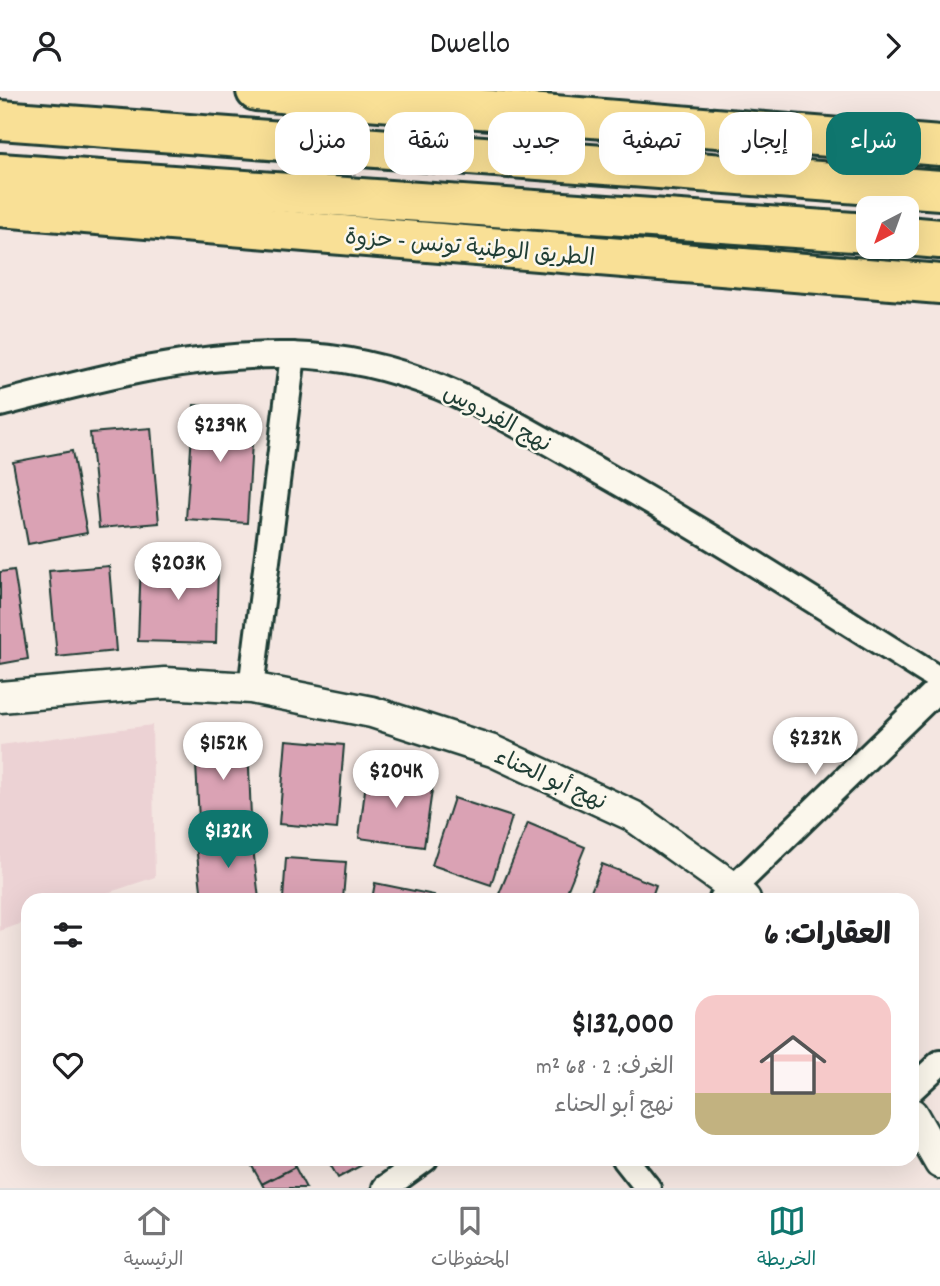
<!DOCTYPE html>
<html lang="ar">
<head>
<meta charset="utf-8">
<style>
  :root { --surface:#fff; --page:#f6f6f6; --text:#202124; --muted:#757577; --line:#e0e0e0; --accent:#0f766e }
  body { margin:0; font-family:Dekko,"Playpen Sans Arabic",sans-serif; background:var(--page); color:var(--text); direction:rtl; height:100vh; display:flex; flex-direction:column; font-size:26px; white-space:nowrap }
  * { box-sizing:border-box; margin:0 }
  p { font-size:23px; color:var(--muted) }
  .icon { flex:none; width:38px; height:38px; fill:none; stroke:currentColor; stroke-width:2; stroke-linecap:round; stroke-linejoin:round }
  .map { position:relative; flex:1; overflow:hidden; direction:ltr }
  .sheet { position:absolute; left:21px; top:802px; width:898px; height:273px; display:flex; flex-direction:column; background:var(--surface); border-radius:21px; box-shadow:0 7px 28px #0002; direction:rtl }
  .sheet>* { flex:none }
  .banner { position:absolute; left:21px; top:21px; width:900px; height:63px; direction:rtl; display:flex; gap:14px }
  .needle { width:46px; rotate:221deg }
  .controls { position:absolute; left:856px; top:105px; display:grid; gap:14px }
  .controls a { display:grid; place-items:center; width:63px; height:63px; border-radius:14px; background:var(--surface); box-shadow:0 7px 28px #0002; font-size:35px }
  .price { position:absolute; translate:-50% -60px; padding:0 16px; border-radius:24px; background:#fff; color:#222; font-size:23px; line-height:46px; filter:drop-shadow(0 2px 4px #0008) }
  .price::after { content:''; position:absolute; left:50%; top:42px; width:21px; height:16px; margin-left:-10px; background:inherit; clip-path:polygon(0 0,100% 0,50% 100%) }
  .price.active { background:var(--accent); color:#fff }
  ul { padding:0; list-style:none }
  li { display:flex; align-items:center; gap:21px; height:175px; padding:0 28px }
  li+li { border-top:2px solid var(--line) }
  li span { display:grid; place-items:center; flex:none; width:196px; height:140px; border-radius:21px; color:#555 }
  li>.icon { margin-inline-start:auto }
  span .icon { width:84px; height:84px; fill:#fffc; stroke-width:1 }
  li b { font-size:30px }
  h2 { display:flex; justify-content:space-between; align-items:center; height:84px; padding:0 28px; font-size:30px }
  .pill { padding:0 24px; border-radius:21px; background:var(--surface); box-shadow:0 7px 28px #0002; font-size:24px; line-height:63px }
  .pill.active { background:var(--accent); color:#fff }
  header { display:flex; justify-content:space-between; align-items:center; height:91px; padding:0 28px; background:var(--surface); font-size:32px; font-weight:600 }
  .tabs { display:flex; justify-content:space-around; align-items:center; height:98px; border-top:2px solid var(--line); background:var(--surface); font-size:19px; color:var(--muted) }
  .tabs a { display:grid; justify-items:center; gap:4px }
  .tabs .active { color:var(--accent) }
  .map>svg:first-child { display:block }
  .built { fill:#ecd2d4 }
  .building { fill:#daa2b4; stroke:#1f3d34; stroke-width:2 }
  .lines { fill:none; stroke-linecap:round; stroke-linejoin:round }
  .minor-casing { stroke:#1f3d34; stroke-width:30 }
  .tertiary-casing { stroke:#1f3d34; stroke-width:35 }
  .trunk-casing { stroke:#1f3d34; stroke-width:44 }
  .minor { stroke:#fbf7ec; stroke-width:24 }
  .tertiary { stroke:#fbf7ec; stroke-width:30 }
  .trunk { stroke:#f9e096; stroke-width:38 }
  .labels { text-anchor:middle; stroke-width:5; stroke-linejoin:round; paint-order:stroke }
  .street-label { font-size:23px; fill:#1f3d34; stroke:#fbf7ec }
</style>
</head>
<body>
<header><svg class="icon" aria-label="forward" viewBox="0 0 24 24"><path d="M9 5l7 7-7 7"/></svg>Dwello<svg class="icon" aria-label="person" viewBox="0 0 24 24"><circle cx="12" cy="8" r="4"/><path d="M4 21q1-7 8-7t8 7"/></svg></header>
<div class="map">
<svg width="940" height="1097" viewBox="0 0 940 1097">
  <rect width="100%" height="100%" fill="#f4e6e1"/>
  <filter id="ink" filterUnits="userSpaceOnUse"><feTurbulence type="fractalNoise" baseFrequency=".0143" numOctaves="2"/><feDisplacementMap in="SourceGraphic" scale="14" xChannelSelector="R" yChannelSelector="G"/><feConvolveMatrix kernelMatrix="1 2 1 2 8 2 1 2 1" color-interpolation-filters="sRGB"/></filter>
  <g filter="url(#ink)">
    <path class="built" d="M 152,634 L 155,786 L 89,808 L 28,808 L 28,830 L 0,840 L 0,654 Z"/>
    <g class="building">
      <path d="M 194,314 L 254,319 L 247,432 L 186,428 Z"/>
      <path d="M 151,337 L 159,432 L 99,437 L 90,342 Z"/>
      <path d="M 72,360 L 87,442 L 28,453 L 13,371 Z"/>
      <path d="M 141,470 L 218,473 L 216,552 L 138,550 Z"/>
      <path d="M 109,475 L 116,560 L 57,566 L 49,480 Z"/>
      <path d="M 14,479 L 28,568 L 0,573 L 0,481 Z"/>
      <path d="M 286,649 L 344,654 L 337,738 L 279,733 Z"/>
      <path d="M 248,653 L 251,726 L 199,729 L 195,655 Z"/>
      <path d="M 367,683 L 433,692 L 424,756 L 359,747 Z"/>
      <path d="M 454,707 L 512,726 L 491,794 L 432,774 Z"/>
      <path d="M 528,732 L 585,756 L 564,808 L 511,808 L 499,803 Z"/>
      <path d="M 252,748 L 259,808 L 202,808 L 196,754 Z"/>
      <path d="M 286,767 L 346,771 L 343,808 L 283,808 Z"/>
      <path d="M 602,773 L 656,794 L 651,808 L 588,808 Z"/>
      <path d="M 375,792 L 434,804 L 433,808 L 372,808 Z"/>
      <path d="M 248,1068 L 291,1068 L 295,1076 L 262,1093 Z"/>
      <path d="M 327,1068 L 373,1068 L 338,1087 Z"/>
      <path d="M 295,1076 L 306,1097 L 264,1097 L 262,1093 Z"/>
    </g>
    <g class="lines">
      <g class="minor-casing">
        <g id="minor">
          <path d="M 0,313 C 96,288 191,262 291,264 C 413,267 500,324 602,382 C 717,447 828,519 940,589"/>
          <path d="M 251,597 L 293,264"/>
          <path d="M 722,808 L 940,596"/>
          <path d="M 912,998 L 940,972"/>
          <path d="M 625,1068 L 648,1097"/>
          <path d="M 385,1097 L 425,1068"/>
        </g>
      </g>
      <g class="tertiary-casing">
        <g id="tertiary">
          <path d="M 0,606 L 165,592 L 251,597 L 372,621 L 493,660 L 633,725 L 734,797 L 745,808"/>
          <path d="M 912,1023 L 940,1072"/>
        </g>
      </g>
      <g class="trunk-casing">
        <g id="trunk">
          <path d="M 256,0 L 940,55"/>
          <path d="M 0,29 L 940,99"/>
          <path d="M 0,82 L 868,142"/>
          <path d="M 0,116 L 940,193"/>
          <path d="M 906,145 L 940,148"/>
        </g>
      </g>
      <use href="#minor" class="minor"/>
      <use href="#tertiary" class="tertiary"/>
      <use href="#trunk" class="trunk"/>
    </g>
  </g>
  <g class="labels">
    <g class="street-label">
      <text transform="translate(470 155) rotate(5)" y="8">الطريق الوطنية تونس - حزوة</text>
      <text transform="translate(498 326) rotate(28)" y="8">نهج الفردوس</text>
      <text transform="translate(551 687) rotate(24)" y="8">نهج أبو الحناء</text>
    </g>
  </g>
</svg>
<div class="controls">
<a><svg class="needle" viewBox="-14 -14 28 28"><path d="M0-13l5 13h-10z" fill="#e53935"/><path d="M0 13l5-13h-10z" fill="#757577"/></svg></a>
</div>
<b class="price" style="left:220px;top:373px">$239K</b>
<b class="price" style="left:178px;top:511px">$203K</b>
<b class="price" style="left:815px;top:686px">$232K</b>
<b class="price" style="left:223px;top:691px">$152K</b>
<b class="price" style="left:396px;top:719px">$204K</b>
<b class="price active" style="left:228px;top:779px">$132K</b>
<div class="banner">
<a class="pill active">شراء</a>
<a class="pill">إيجار</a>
<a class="pill">تصفية</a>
<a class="pill">جديد</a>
<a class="pill">شقة</a>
<a class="pill">منزل</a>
</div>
<section class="sheet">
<h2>العقارات: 6<svg class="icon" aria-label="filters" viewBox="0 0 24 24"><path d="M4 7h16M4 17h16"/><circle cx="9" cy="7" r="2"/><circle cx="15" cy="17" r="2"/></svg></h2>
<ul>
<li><span style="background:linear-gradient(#f6c9c9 70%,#c2b280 0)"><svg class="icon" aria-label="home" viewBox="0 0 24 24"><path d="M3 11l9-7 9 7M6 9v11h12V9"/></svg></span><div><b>$132,000</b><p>الغرف: 2 · 68 m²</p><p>نهج أبو الحناء</p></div><svg class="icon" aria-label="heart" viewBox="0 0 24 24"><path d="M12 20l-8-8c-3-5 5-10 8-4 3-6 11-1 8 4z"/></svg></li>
</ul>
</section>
</div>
<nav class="tabs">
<a class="active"><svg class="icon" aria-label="map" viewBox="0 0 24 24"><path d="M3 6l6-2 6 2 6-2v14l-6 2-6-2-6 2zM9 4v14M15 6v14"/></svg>الخريطة</a>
<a><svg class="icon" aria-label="saved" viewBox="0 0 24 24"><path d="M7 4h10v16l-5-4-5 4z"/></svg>المحفوظات</a>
<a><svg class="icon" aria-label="home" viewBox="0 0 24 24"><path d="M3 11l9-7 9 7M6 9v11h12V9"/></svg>الرئيسية</a>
</nav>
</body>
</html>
